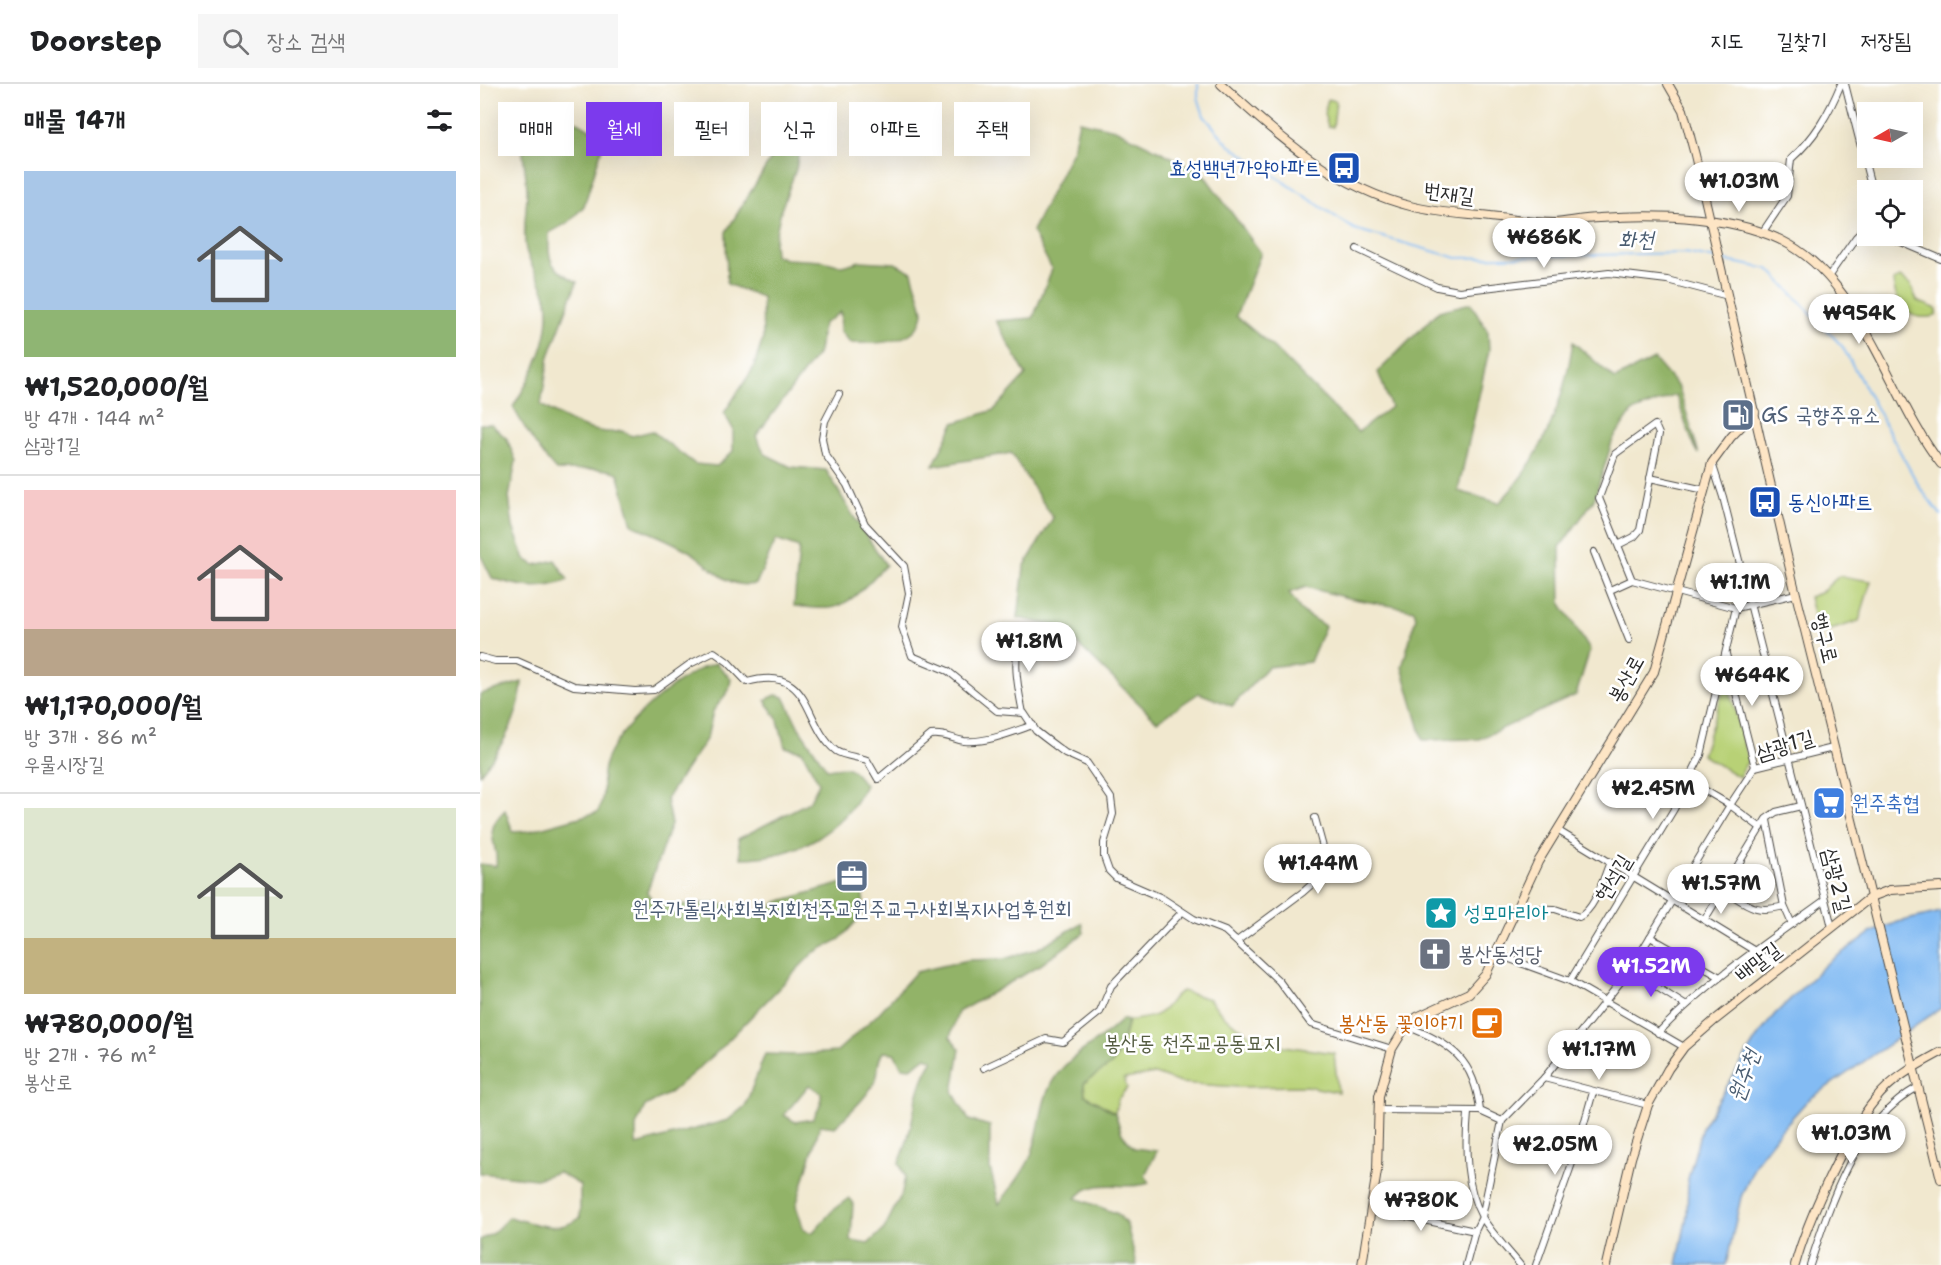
<!DOCTYPE html>
<html lang="ko">
<head>
<meta charset="utf-8">
<style>
  :root { --surface:#fff; --page:#f6f6f6; --text:#202124; --muted:#757577; --line:#e0e0e0; --accent:#7c3aed }
  body { margin:0; font-family:"Shantell Sans","Poor Story",sans-serif; background:var(--page); color:var(--text); height:100vh; display:flex; flex-direction:column; font-size:22px; white-space:nowrap }
  * { box-sizing:border-box; margin:0 }
  p { font-size:20px; color:var(--muted) }
  .icon { flex:none; width:33px; height:33px; fill:none; stroke:currentColor; stroke-width:2; stroke-linecap:round; stroke-linejoin:round }
  .map { position:relative; flex:1; overflow:hidden }
  .panel { display:flex; flex-direction:column; background:var(--surface); width:480px }
  .panel>* { flex:none }
  .banner { position:absolute; left:18px; top:18px; width:570px; height:54px; display:flex; gap:12px }
  .needle { width:39px; rotate:261deg }
  .controls { position:absolute; left:1377px; top:18px; display:grid; gap:12px }
  .controls a { display:grid; place-items:center; width:66px; height:66px; border-radius:0px; background:var(--surface); box-shadow:0 6px 24px #0002; font-size:30px }
  .price { position:absolute; translate:-50% -51px; padding:0 14px; border-radius:21px; background:#fff; color:#222; font-size:20px; line-height:39px; filter:drop-shadow(0 2px 3px #0008) }
  .price::after { content:''; position:absolute; left:50%; top:36px; width:18px; height:14px; margin-left:-9px; background:inherit; clip-path:polygon(0 0,100% 0,50% 100%) }
  .price.selected { background:var(--accent); color:#fff }
  ul { padding:0; list-style:none }
  li { display:grid; align-content:center; gap:12px; height:318px; padding:0 24px }
  li+li { border-top:2px solid var(--line) }
  li span { display:grid; place-items:center; height:186px; border-radius:0px; color:#555 }
  li>.icon { margin-inline-start:auto }
  span .icon { width:108px; height:108px; fill:#fffc; stroke-width:1 }
  li b { font-size:26px }
  h2 { display:flex; justify-content:space-between; align-items:center; height:72px; padding:0 24px; font-size:26px }
  .pill { padding:0 21px; border-radius:0px; background:var(--surface); box-shadow:0 6px 24px #0002; font-size:21px; line-height:54px }
  .pill.selected { background:var(--accent); color:#fff }
  header { display:flex; align-items:center; gap:36px; box-sizing:border-box; height:84px; padding:0 30px; background:var(--surface); border-bottom:2px solid var(--line) }
  header strong { font-size:28px }
  nav { display:flex; gap:33px; margin-inline-start:auto; font-size:21px }
  .search { width:420px; height:54px; background:var(--page); display:flex; align-items:center; gap:15px; box-sizing:border-box; padding:0 21px; border-radius:0px; color:var(--muted); font-size:22px }
  main { display:flex; flex:1; min-height:0 }
  .map>svg:first-child { display:block }
  .green { fill:#b8d176; stroke:#727e50; stroke-width:1.5 }
  .forest { fill:#92b367; stroke:#5e6f49; stroke-width:1.5; fill-rule:evenodd }
  .water { fill:#83bbf3; stroke:#57738f; stroke-width:1.5 }
  .lines { fill:none; stroke-linecap:round; stroke-linejoin:round }
  .stream { stroke:#83bbf3; stroke-width:2 }
  .street-casing { stroke:#494744; stroke-width:8 }
  .secondary-casing { stroke:#494744; stroke-width:10 }
  .street { stroke:#fff; stroke-width:6 }
  .secondary { stroke:#fde5c5; stroke-width:8 }
  .labels { text-anchor:middle; stroke-width:5; stroke-linejoin:round; paint-order:stroke }
  .transit-label { font-size:21px; fill:#164399; stroke:#fff; text-anchor:end }
  .street-label { font-size:21px; fill:#2b2b2b; stroke:#fff }
  .service-label { font-size:21px; fill:#4e5e75; stroke:#fff; text-anchor:start }
  .shop-label { font-size:21px; fill:#366cbe; stroke:#fff; text-anchor:start }
  .culture-label { font-size:21px; fill:#0d838f; stroke:#fff; text-anchor:start }
  .worship-label { font-size:21px; fill:#5b616d; stroke:#fff; text-anchor:start }
  .food-label { font-size:21px; fill:#c56008; stroke:#fff; text-anchor:end }
  .park-label { font-size:21px; fill:#555d42; stroke:#fff }
  .water-label { font-size:22px; font-style:italic; fill:#4a5d71; stroke:#fff }
</style>
</head>
<body>
<header>
<strong>Doorstep</strong>
<div class="search"><svg class="icon" aria-label="search" viewBox="0 0 24 24"><circle cx="10" cy="10" r="6"/><path d="M15 15l6 6"/></svg>장소 검색</div>
<nav><a>지도</a><a>길찾기</a><a>저장됨</a></nav>
</header>
<main>
<section class="panel">
<h2>매물 14개<svg class="icon" aria-label="filters" viewBox="0 0 24 24"><path d="M4 7h16M4 17h16"/><circle cx="9" cy="7" r="2"/><circle cx="15" cy="17" r="2"/></svg></h2>
<ul>
<li><span style="background:linear-gradient(#a9c7e8 75%,#8fb573 0)"><svg class="icon" aria-label="home" viewBox="0 0 24 24"><path d="M3 11l9-7 9 7M6 9v11h12V9"/></svg></span><div><b>₩1,520,000/월</b><p>방 4개 · 144 m²</p><p>삼광1길</p></div></li>
<li><span style="background:linear-gradient(#f6c9c9 75%,#b9a48a 0)"><svg class="icon" aria-label="home" viewBox="0 0 24 24"><path d="M3 11l9-7 9 7M6 9v11h12V9"/></svg></span><div><b>₩1,170,000/월</b><p>방 3개 · 86 m²</p><p>우물시장길</p></div></li>
<li><span style="background:linear-gradient(#dfe7d0 70%,#c2b280 0)"><svg class="icon" aria-label="home" viewBox="0 0 24 24"><path d="M3 11l9-7 9 7M6 9v11h12V9"/></svg></span><div><b>₩780,000/월</b><p>방 2개 · 76 m²</p><p>봉산로</p></div></li>
</ul>
</section>
<div class="map">
<svg width="1461" height="1181" viewBox="0 0 1461 1181">
  <rect width="100%" height="100%" fill="#fff"/>
  <filter id="ink" filterUnits="userSpaceOnUse"><feTurbulence type="fractalNoise" baseFrequency=".0167" numOctaves="2"/><feDisplacementMap in="SourceGraphic" scale="12" xChannelSelector="R" yChannelSelector="G"/><feConvolveMatrix kernelMatrix="1 2 1 2 8 2 1 2 1" color-interpolation-filters="sRGB"/></filter>
  <filter id="wash" filterUnits="userSpaceOnUse"><feTurbulence type="fractalNoise" baseFrequency=".008" numOctaves="4" result="noise"/><feDisplacementMap in="SourceGraphic" scale="24" xChannelSelector="R" yChannelSelector="G"/><feGaussianBlur stdDeviation="1.35" result="paint"/><feColorMatrix in="noise" values="0 0 0 0 0 0 0 0 0 0 0 0 0 0 0 0 0 1.4 0 .05"/><feComposite in="paint" operator="in"/></filter>
  <g filter="url(#wash)">
    <rect width="100%" height="100%" fill="#f1e8cf"/>
    <g class="green">
      <path d="M 848,15 L 856,17 L 853,43 L 848,42 L 844,30 Z"/>
      <path d="M 1420,193 L 1431,201 L 1437,217 L 1457,225 L 1456,232 C 1429,238 1417,224 1413,198 Z"/>
      <path d="M 1359,492 L 1391,497 L 1379,537 L 1338,550 L 1329,513 L 1340,509 Z"/>
      <path d="M 1247,595 L 1268,676 L 1259,693 L 1222,671 Z"/>
      <path d="M 702,907 L 729,915 L 745,933 L 782,959 L 854,969 L 858,1008 L 826,1002 L 758,1003 L 700,999 L 675,990 L 644,995 L 647,1004 L 638,1015 L 635,1029 L 605,1011 L 604,999 L 632,979 L 643,957 L 648,937 C 660,934 676,935 685,924 C 692,917 693,911 702,907 Z"/>
    </g>
    <g class="forest">
      <path d="M 76,25 L 125,54 L 104,122 L 89,138 L 69,149 C 68,180 70,183 97,198 L 69,272 L 61,321 C 84,335 114,353 142,347 L 152,352 L 172,347 L 215,380 L 237,382 L 253,367 L 253,345 L 244,329 L 273,285 L 283,255 L 282,213 L 247,200 L 246,148 L 303,55 L 312,54 L 319,68 L 316,85 L 301,126 L 294,158 L 295,171 L 306,175 L 343,177 L 362,182 L 380,177 L 415,179 L 432,188 C 434,197 443,221 443,229 C 439,261 394,260 370,259 L 360,247 L 361,228 L 343,240 L 339,268 L 276,352 L 285,370 L 311,383 L 346,386 L 372,430 L 406,481 C 391,495 371,523 349,524 C 337,525 326,523 314,522 L 319,464 L 296,456 L 276,500 C 246,505 234,484 212,469 C 193,457 172,450 152,440 L 138,389 C 121,381 95,388 76,386 C 58,367 45,345 33,323 C 52,292 73,254 67,216 C 65,204 50,182 46,166 C 42,145 47,127 47,107 C 46,80 38,57 44,30 Z"/>
      <path d="M 599,37 L 635,45 L 722,88 L 781,169 L 756,232 L 793,263 L 878,348 L 911,323 L 898,288 L 959,227 L 991,219 L 1008,248 L 1009,266 L 978,407 L 1019,419 C 1062,375 1084,318 1093,258 L 1135,295 L 1174,275 L 1199,304 L 1219,370 C 1207,351 1204,331 1196,311 L 1152,328 L 1133,355 L 1114,416 L 1080,463 L 1081,520 L 1110,566 L 1096,611 L 999,655 L 943,656 L 922,583 L 936,533 L 934,526 L 868,514 L 826,503 L 809,509 L 822,528 L 845,542 L 830,578 L 788,583 L 752,622 L 719,609 L 677,637 L 580,543 L 538,534 L 544,483 L 573,434 L 531,369 L 453,382 L 474,339 L 514,326 L 546,291 L 516,237 L 553,234 L 572,185 L 552,147 L 593,65 Z"/>
      <path d="M 0,340 L 11,340 L 27,355 L 36,377 L 29,413 L 33,443 L 45,475 L 55,481 L 75,476 L 88,496 C 61,507 39,503 12,494 L 0,470 Z"/>
      <path d="M 236,579 L 251,595 L 249,606 L 233,627 L 227,654 L 186,715 L 191,740 L 167,808 L 176,822 C 211,821 253,813 282,834 L 297,818 L 363,799 L 382,806 L 385,828 L 360,855 L 333,869 L 235,970 L 190,1009 L 165,1022 L 156,1042 L 156,1061 L 248,1036 L 265,1022 L 285,970 L 315,971 L 356,968 L 397,931 L 436,888 L 488,876 L 524,875 L 557,865 L 602,839 L 604,849 L 559,882 L 478,928 L 470,953 L 480,965 L 473,1008 L 489,1036 L 510,1042 L 510,1084 L 519,1120 C 529,1106 543,1090 550,1074 C 561,1048 559,1016 576,992 C 594,967 623,957 642,935 L 648,937 L 639,969 L 632,980 L 604,999 L 605,1011 L 635,1029 L 642,1050 L 654,1064 L 677,1067 L 665,1091 L 669,1099 C 646,1108 616,1091 596,1114 L 638,1130 L 647,1141 L 657,1181 L 0,1181 L 0,1156 L 13,1149 L 29,1133 C 55,1140 76,1150 100,1134 L 100,1101 L 78,1088 L 56,1095 L 0,1089 L 0,780 L 16,782 C 20,759 0,750 25,726 L 33,748 L 49,747 L 118,728 C 127,707 120,700 124,683 C 133,646 201,588 236,579 ZM 403,968 L 414,969 L 422,983 L 431,984 L 446,973 L 453,976 C 432,1006 435,1046 419,1079 L 425,1092 L 422,1109 L 404,1145 L 388,1160 L 371,1157 L 373,1118 L 369,1114 L 354,1125 L 332,1149 L 324,1146 L 316,1122 L 340,1041 L 355,1043 C 369,1029 388,1013 396,995 C 400,985 395,981 403,968 ZM 329,1001 L 341,1009 L 341,1020 L 333,1035 L 315,1038 L 304,1031 Z"/>
      <path d="M 42,598 C 40,632 22,664 0,690 L 0,610 Z"/>
      <path d="M 296,611 L 304,613 L 319,644 L 347,685 C 370,682 371,681 385,701 C 363,749 313,774 261,774 L 258,755 L 329,718 L 339,699 L 322,667 L 305,663 L 298,636 L 285,616 Z"/>
    </g>
    <path class="water" d="M 1461,828 L 1461,924 L 1327,1017 L 1301,1046 L 1277,1077 L 1261,1113 L 1246,1181 L 1197,1181 L 1207,1131 L 1208,1095 L 1222,1043 L 1276,955 L 1294,931 L 1346,880 L 1373,861 L 1392,848 L 1418,838 Z"/>
    <g class="lines">
      <g class="stream">
        <path d="M 718,0 L 718,13 L 724,32 L 749,61 L 874,145 L 977,174 L 1205,169 L 1236,175"/>
        <path d="M 1241,176 L 1289,185 L 1362,262 L 1440,404 L 1461,431"/>
      </g>
    </g>
  </g>
  <g filter="url(#ink)">
    <g class="lines">
      <g class="street-casing">
        <g id="street">
          <path d="M 1365,0 L 1392,106"/>
          <path d="M 1381,148 L 1388,135"/>
          <path d="M 1282,149 L 1307,112 L 1311,75 C 1335,54 1349,29 1361,0"/>
          <path d="M 1407,152 L 1461,175"/>
          <path d="M 877,165 L 957,203 L 979,207 L 1129,189 L 1187,196 L 1248,212"/>
          <path d="M 1348,193 L 1376,153 L 1381,148 L 1388,148"/>
          <path d="M 359,310 L 345,337 L 342,354 L 345,370 L 367,401 L 385,440 L 424,482 L 429,509 L 422,543 L 432,572 L 468,587 L 517,627 L 544,629 L 556,647 L 565,654 L 585,669 L 607,679 L 631,714 L 633,730 L 624,759 L 624,773 L 629,787 L 636,794 L 682,814 L 714,835 L 745,847 L 799,897 L 831,940 L 912,965"/>
          <path d="M 1232,379 L 1243,413 L 1352,843"/>
          <path d="M 1170,394 L 1225,406"/>
          <path d="M 1138,461 L 1154,453 L 1160,446 L 1179,350 L 1175,341 L 1135,370 L 1119,414 L 1152,496"/>
          <path d="M 1114,468 L 1149,556"/>
          <path d="M 1130,506 L 1152,496 L 1256,524 L 1316,510"/>
          <path d="M 1246,570 L 1275,683"/>
          <path d="M 0,573 L 15,577 L 37,577 L 94,602 L 155,607 L 174,606 L 210,580 L 234,568 L 248,578 L 267,598 C 333,580 322,639 356,667 C 363,672 378,673 387,676 L 398,695 L 451,651 C 465,649 471,655 484,657 C 507,659 532,648 553,641"/>
          <path d="M 543,629 C 538,604 529,566 547,545"/>
          <path d="M 1209,697 L 1250,721 L 1281,744"/>
          <path d="M 1287,736 L 1304,822 L 1312,840"/>
          <path d="M 1077,746 L 1301,883"/>
          <path d="M 1244,806 C 1268,821 1275,830 1304,822"/>
          <path d="M 1036,824 L 1075,825 L 1099,833 C 1116,825 1123,794 1130,778"/>
          <path d="M 1225,835 L 1286,735 L 1296,728 L 1321,722"/>
          <path d="M 1170,853 L 1240,893"/>
          <path d="M 757,857 L 823,808 L 849,785 L 835,734"/>
          <path d="M 1016,870 L 1090,897 L 1204,963"/>
          <path d="M 1150,886 L 1205,921"/>
          <path d="M 1090,897 L 1194,725 L 1221,671 L 1256,524"/>
          <path d="M 926,942 C 971,959 995,976 1000,1027"/>
          <path d="M 1178,949 C 1227,898 1287,858 1345,816"/>
          <path d="M 504,984 L 566,955 L 583,958 L 620,928 L 631,902 L 702,828"/>
          <path d="M 1064,994 L 1168,1021"/>
          <path d="M 898,1026 L 1000,1027 L 1022,1037"/>
          <path d="M 988,1029 C 985,1063 985,1102 1002,1133 C 1012,1150 1028,1166 1040,1181"/>
          <path d="M 892,1125 L 995,1147"/>
          <path d="M 986,1181 L 995,1147 L 1002,1133 L 1022,1037 L 1064,994 L 1150,886 L 1250,721 L 1275,683 L 1353,664"/>
          <path d="M 1056,1181 L 1096,1068 L 1113,1008"/>
          <path d="M 1330,1181 C 1350,1118 1377,1037 1438,1003"/>
        </g>
      </g>
      <g class="secondary-casing">
        <g id="secondary">
          <path d="M 741,0 C 797,52 857,105 934,123 C 959,129 985,130 1010,133 C 1031,135 1053,139 1074,139 C 1089,138 1104,134 1119,134 C 1177,130 1259,131 1310,161 C 1385,205 1410,315 1461,380"/>
          <path d="M 1188,0 L 1203,26 L 1215,71 L 1313,498 L 1461,1095"/>
          <path d="M 882,1181 L 897,1087 L 899,1012 L 912,965 L 926,942 L 937,933 L 989,909 L 1006,890 L 1058,778 L 1174,588 L 1232,379 L 1251,353 L 1275,328"/>
          <path d="M 1126,1181 L 1151,1074 L 1168,1021 L 1188,985 L 1204,963 L 1235,936 L 1391,813 L 1410,806 L 1461,803"/>
          <path d="M 1315,1181 C 1327,1137 1366,1051 1395,1016 C 1412,994 1437,981 1461,968"/>
        </g>
      </g>
      <use href="#street" class="street"/>
      <use href="#secondary" class="secondary"/>
    </g>
  </g>
  <defs>
    <g id="bus-square" transform="scale(1.725)"><rect x="-9" y="-9" width="18" height="18" rx="4" fill="#1a4fb4" stroke="#fff"/><path d="M-5-6H5V4H4V6H2V4H-2V6H-4V4H-5ZM-3.5-4V0h7V-4ZM-3.5 1.2v1.5H-2V1.2ZM2 1.2v1.5H3.5V1.2Z" fill="#fff"/></g>
    <g id="fuel-square" transform="scale(1.725)"><rect x="-9" y="-9" width="18" height="18" rx="4" fill="#5c6f8a" stroke="#fff"/><path d="M-5.5-6h7V0h2V4h1.3V-2.5L3-4.5l.8-.8L6-3V5H2.5V1h-1V6h-7ZM-4.2-4.7v3.2H.2V-4.7Z" fill="#fff"/></g>
    <g id="supermarket-square" transform="scale(1.725)"><rect x="-9" y="-9" width="18" height="18" rx="4" fill="#3f7fe0" stroke="#fff"/><path d="M-6-5.5h2.5l.6 2H6L4.5 2H-2.5L-4.4-4H-6ZM-1.5 3.2a1.3 1.3 0 1 0 .1 0ZM3 3.2a1.3 1.3 0 1 0 .1 0Z" fill="#fff"/></g>
    <g id="office-square" transform="scale(1.725)"><rect x="-9" y="-9" width="18" height="18" rx="4" fill="#5c6f8a" stroke="#fff"/><path d="M-6-3h4V-5.5h4V-3h4V5H-6ZM-1-4.5V-3h2v-1.5ZM-6 0V1H6V0Z" fill="#fff"/></g>
    <g id="sight-square" transform="scale(1.725)"><rect x="-9" y="-9" width="18" height="18" rx="4" fill="#0f9aa8" stroke="#fff"/><path d="M0-6L1.8-2.2L6-1.7L2.9 1.2L3.7 5.4L0 3.3L-3.7 5.4L-2.9 1.2L-6-1.7L-1.8-2.2Z" fill="#fff"/></g>
    <g id="church-square" transform="scale(1.725)"><rect x="-9" y="-9" width="18" height="18" rx="4" fill="#6b7280" stroke="#fff"/><path d="M-1.2-6h2.4v3.5h3.3v2.4h-3.3V6h-2.4V-.1h-3.3v-2.4h3.3Z" fill="#fff"/></g>
    <g id="cafe-square" transform="scale(1.725)"><rect x="-9" y="-9" width="18" height="18" rx="4" fill="#e8710a" stroke="#fff"/><path d="M-5.5-4.5H6V0H3Q3 3.5 0 3.5H-2.5Q-5.5 3.5-5.5 0ZM3-3.2v2h1.7v-2ZM-6 4.5H4V6H-6Z" fill="#fff"/></g>
  </defs>
  <g fill-rule="evenodd">
    <use href="#bus-square" x="864" y="84"/>
    <use href="#fuel-square" x="1258" y="331"/>
    <use href="#bus-square" x="1285" y="418"/>
    <use href="#supermarket-square" x="1349" y="719"/>
    <use href="#office-square" x="372" y="792"/>
    <use href="#sight-square" x="961" y="829"/>
    <use href="#church-square" x="955" y="870"/>
    <use href="#cafe-square" x="1007" y="939"/>
  </g>
  <g class="labels">
    <g class="transit-label">
      <text x="841" y="91">효성백년가약아파트</text>
      <text x="1308" y="425" text-anchor="start">동신아파트</text>
    </g>
    <g class="street-label">
      <text transform="translate(969 109) rotate(8)" y="7">번재길</text>
      <text transform="translate(1345 554) rotate(76)" y="7">행구로</text>
      <text transform="translate(1146 595) rotate(-61)" y="7">봉산로</text>
      <text transform="translate(1305 661) rotate(-17)" y="7">삼광1길</text>
      <text transform="translate(1133 794) rotate(-59)" y="7">현석길</text>
      <text transform="translate(1357 796) rotate(76)" y="7">삼광2길</text>
      <text transform="translate(1278 878) rotate(-38)" y="7">배말길</text>
    </g>
    <g class="service-label">
      <text x="1281" y="338">GS 국향주유소</text>
      <text x="372" y="832" text-anchor="middle">원주가톨릭사회복지회천주교원주교구사회복지사업후원회</text>
    </g>
    <g class="shop-label">
      <text x="1372" y="726">원주축협</text>
    </g>
    <g class="culture-label">
      <text x="984" y="836">성모마리아</text>
    </g>
    <g class="worship-label">
      <text x="978" y="877">봉산동성당</text>
    </g>
    <g class="food-label">
      <text x="984" y="946">봉산동 꽃이야기</text>
    </g>
    <g class="park-label">
      <text x="712" y="966">봉산동 천주교공동묘지</text>
    </g>
    <g class="water-label">
      <text transform="translate(1156 155) rotate(-1)" y="8">화천</text>
      <text transform="translate(1263 991) rotate(-70)" y="8">원주천</text>
    </g>
  </g>
</svg>
<div class="controls">
<a><svg class="needle" viewBox="-14 -14 28 28"><path d="M0-13l5 13h-10z" fill="#e53935"/><path d="M0 13l5-13h-10z" fill="#757577"/></svg></a>
<a><svg class="icon" aria-label="locate" viewBox="0 0 24 24"><circle cx="12" cy="12" r="6"/><path d="M12 2v4M12 18v4M2 12h4M18 12h4"/></svg></a>
</div>
<b class="price" style="left:1259px;top:129px">₩1.03M</b>
<b class="price" style="left:1064px;top:185px">₩686K</b>
<b class="price" style="left:1379px;top:261px">₩954K</b>
<b class="price" style="left:1260px;top:530px">₩1.1M</b>
<b class="price" style="left:549px;top:589px">₩1.8M</b>
<b class="price" style="left:1272px;top:623px">₩644K</b>
<b class="price" style="left:1173px;top:736px">₩2.45M</b>
<b class="price" style="left:838px;top:811px">₩1.44M</b>
<b class="price" style="left:1241px;top:831px">₩1.57M</b>
<b class="price selected" style="left:1171px;top:914px">₩1.52M</b>
<b class="price" style="left:1119px;top:997px">₩1.17M</b>
<b class="price" style="left:1371px;top:1081px">₩1.03M</b>
<b class="price" style="left:1075px;top:1092px">₩2.05M</b>
<b class="price" style="left:941px;top:1148px">₩780K</b>
<div class="banner">
<a class="pill">매매</a>
<a class="pill selected">월세</a>
<a class="pill">필터</a>
<a class="pill">신규</a>
<a class="pill">아파트</a>
<a class="pill">주택</a>
</div>
</div>
</main>
</body>
</html>
